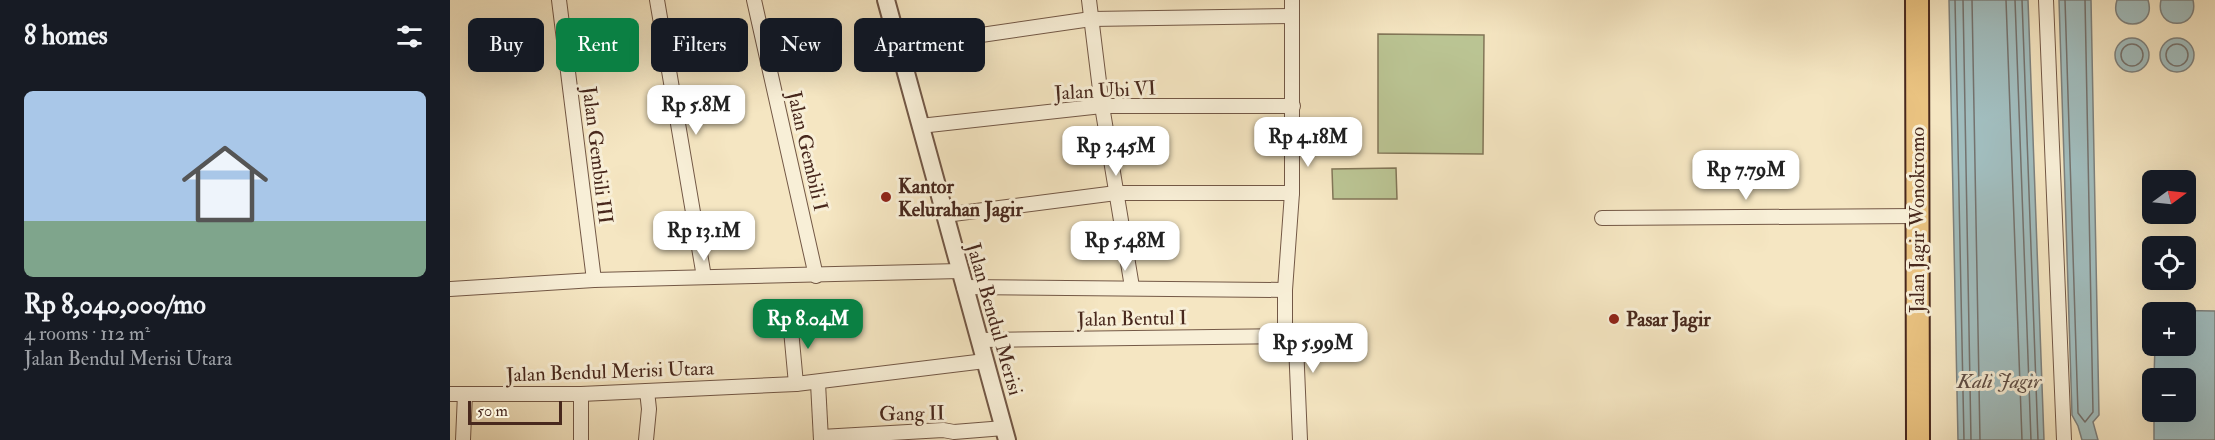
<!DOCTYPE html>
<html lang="en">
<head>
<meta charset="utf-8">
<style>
  :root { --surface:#171b24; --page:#242831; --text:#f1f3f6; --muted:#9ea1a6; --accent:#0b8043 }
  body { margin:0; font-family:"IM FELL Double Pica",serif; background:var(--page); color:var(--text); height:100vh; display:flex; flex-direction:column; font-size:22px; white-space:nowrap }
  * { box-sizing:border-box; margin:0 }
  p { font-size:20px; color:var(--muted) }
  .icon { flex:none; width:33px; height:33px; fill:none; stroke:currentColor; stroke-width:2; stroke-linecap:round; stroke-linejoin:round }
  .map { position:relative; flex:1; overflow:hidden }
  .details { display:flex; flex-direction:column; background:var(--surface); width:450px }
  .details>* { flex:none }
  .hud { position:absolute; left:18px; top:18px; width:570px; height:54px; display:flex; gap:12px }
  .needle { width:39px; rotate:75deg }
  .controls { position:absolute; left:1692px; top:170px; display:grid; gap:12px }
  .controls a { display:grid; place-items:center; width:54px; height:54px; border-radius:9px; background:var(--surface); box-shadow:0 6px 24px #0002; font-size:30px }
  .scale { position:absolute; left:18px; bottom:15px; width:94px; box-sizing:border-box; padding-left:6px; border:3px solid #48281d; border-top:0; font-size:16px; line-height:21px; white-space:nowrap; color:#48281d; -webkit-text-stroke:4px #f8efd7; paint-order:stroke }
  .price { position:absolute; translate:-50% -51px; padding:0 14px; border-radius:12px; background:#fff; color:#222; font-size:20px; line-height:39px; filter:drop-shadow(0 2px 3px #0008) }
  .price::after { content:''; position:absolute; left:50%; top:36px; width:18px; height:14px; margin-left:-9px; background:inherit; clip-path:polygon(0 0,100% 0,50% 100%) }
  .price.on { background:var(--accent); color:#fff }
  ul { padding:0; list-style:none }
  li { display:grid; align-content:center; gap:12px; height:318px; padding:0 24px }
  li span { display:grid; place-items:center; height:186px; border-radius:9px; color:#555 }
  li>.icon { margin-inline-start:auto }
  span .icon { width:108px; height:108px; fill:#fffc; stroke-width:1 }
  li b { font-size:26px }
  h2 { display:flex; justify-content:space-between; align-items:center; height:72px; padding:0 24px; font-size:26px }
  .pill { padding:0 21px; border-radius:9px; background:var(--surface); box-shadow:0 6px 24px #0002; font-size:21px; line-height:54px }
  .pill.on { background:var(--accent); color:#fff }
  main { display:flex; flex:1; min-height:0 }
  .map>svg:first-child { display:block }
  .green { fill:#bbc594; stroke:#827658; stroke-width:1.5 }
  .water { fill:#a1bdbe; stroke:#7d817e; stroke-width:1.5 }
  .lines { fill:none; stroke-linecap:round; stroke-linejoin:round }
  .shore { stroke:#74726e; stroke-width:1.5 }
  .minor-casing { stroke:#735846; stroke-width:16 }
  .tertiary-casing { stroke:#735846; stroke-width:20 }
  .primary-casing { stroke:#48281d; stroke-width:26 }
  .minor { stroke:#f8efd7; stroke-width:14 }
  .tertiary { stroke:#f8efd7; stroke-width:16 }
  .primary { stroke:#eac381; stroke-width:22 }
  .poi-dot { fill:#8f2418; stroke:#f8efd7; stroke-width:2 }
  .labels { text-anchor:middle; stroke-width:6; stroke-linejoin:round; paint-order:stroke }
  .street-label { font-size:20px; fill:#48281d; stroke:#f8efd7 }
  .poi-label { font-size:20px; font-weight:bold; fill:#48281d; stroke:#f8efd7; text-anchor:start }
  .water-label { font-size:21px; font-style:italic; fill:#5e4d45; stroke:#f8efd7 }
</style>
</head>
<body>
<main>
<section class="details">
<h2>8 homes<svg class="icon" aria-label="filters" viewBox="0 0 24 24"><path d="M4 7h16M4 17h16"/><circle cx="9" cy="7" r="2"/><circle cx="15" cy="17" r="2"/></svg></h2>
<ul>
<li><span style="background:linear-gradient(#a9c7e8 70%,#7fa58c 0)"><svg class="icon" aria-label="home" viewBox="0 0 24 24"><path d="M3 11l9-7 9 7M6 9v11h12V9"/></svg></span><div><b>Rp 8,040,000/mo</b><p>4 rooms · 112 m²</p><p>Jalan Bendul Merisi Utara</p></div></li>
</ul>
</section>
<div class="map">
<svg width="1765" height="440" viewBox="0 0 1765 440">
  <rect width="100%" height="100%" fill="#f5e6c2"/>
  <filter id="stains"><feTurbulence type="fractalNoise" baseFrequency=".00333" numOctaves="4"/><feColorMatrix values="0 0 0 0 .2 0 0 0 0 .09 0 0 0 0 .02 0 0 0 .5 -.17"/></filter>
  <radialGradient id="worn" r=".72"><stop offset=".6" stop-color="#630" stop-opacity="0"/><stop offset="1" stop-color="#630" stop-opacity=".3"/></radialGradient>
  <g class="green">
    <path d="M 928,34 L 1034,35 L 1033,154 L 928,153 Z"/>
    <path d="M 946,168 L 947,199 L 883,199 L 882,169 Z"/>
  </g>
  <g class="water">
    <path d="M 1499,0 L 1578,0 L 1594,440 L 1508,440 Z"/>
    <path d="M 1609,0 L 1641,0 L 1649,415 L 1643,422 L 1648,440 L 1632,440 L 1628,426 L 1622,415 Z"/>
    <path d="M 1667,0 L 1698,0 C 1708,32 1657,32 1667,0 Z"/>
    <path d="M 1711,0 L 1743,0 C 1750,31 1704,31 1711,0 Z"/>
    <circle cx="1727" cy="55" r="17"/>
    <circle cx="1682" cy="55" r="17"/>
    <path d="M 1705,310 L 1765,311 L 1765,440 L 1704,440 L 1704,411 L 1736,411 L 1736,378 L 1704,378 L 1705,345 L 1736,345 L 1736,312 L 1705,312 Z"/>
  </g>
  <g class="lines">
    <g class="shore">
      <path d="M 1505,0 L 1514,440"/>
      <path d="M 1513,0 L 1521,440"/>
      <path d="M 1522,0 L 1530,440"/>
      <path d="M 1556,0 L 1572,440"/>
      <path d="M 1565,0 L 1581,440"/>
      <path d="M 1572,0 L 1588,440"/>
      <path d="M 1615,0 L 1628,413 L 1635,422 L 1643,412 L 1635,0"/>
      <circle cx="1727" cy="55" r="11"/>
      <circle cx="1682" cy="55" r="11"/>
    </g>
    <g class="minor-casing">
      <g id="minor">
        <path d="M 109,0 L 144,280"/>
        <path d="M 207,0 L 254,277"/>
        <path d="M 304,0 L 366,276"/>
        <path d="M 639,0 L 652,106 L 682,287"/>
        <path d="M 1596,0 L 1614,440"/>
        <path d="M 449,47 L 641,19 L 842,16"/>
        <path d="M 470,126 L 652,106 L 843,106"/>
        <path d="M 495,215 L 666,193 L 842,193"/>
        <path d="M 1152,218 L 1467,216"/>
        <path d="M 514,287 L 835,290"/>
        <path d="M 0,289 L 144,280 L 510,271"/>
        <path d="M 340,319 L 346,384"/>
        <path d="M 835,336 L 835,290 L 842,193 L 842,0"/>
        <path d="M 529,340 L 835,336 L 842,338 L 846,344 L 850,440"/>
        <path d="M 368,383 L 371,440"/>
        <path d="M 0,394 L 131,394 L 346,384 L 535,361"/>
        <path d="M 371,437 L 493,430 L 504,432 L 554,428"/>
        <path d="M 13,440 L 15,394"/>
        <path d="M 131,440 L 131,394"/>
        <path d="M 196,440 L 199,409 L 197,391"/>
      </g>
    </g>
    <g class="tertiary-casing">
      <path id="tertiary" d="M 436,0 L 557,440"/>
    </g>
    <g class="primary-casing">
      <path id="primary" d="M 1467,0 L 1468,440"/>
    </g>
    <use href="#minor" class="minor"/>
    <use href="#tertiary" class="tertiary"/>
    <use href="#primary" class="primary"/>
  </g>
  <g class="poi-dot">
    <circle cx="436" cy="197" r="6"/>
    <circle cx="1164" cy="319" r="6"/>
  </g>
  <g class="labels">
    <g class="street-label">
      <text transform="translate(655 90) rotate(-3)" y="7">Jalan Ubi VI</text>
      <text transform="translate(358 151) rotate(77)" y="7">Jalan Gembili I</text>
      <text transform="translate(148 155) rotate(83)" y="7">Jalan Gembili III</text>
      <text transform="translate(1467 220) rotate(-90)" y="7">Jalan Jagir Wonokromo</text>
      <text transform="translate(682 318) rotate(-1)" y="7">Jalan Bentul I</text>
      <text transform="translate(545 319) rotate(74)" y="7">Jalan Bendul Merisi</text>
      <text transform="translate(160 371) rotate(-2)" y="7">Jalan Bendul Merisi Utara</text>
      <text transform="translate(462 413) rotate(-1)" y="7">Gang II</text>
    </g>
    <g class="poi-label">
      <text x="448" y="193">Kantor<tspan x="448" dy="23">Kelurahan Jagir</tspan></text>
      <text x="1176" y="326">Pasar Jagir</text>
    </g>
    <g class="water-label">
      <text x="1549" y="388">Kali Jagir</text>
    </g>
  </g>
  <rect width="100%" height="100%" filter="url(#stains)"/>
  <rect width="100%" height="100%" fill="url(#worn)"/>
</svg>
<div class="controls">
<a><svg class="needle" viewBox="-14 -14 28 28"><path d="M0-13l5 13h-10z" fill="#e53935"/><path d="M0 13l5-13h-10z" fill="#9ea1a6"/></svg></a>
<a><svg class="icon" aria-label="locate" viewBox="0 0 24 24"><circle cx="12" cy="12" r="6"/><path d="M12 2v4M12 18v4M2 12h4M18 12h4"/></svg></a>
<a>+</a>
<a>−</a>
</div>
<div class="scale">50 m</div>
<b class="price" style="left:246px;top:136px">Rp 5.8M</b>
<b class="price" style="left:858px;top:168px">Rp 4.18M</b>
<b class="price" style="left:666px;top:177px">Rp 3.45M</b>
<b class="price" style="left:1296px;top:201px">Rp 7.79M</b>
<b class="price" style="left:254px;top:262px">Rp 13.1M</b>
<b class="price" style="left:675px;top:272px">Rp 5.48M</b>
<b class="price on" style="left:358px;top:350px">Rp 8.04M</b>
<b class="price" style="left:863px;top:374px">Rp 5.99M</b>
<div class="hud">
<a class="pill">Buy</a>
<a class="pill on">Rent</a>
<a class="pill">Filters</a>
<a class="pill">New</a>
<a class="pill">Apartment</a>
</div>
</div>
</main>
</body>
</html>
